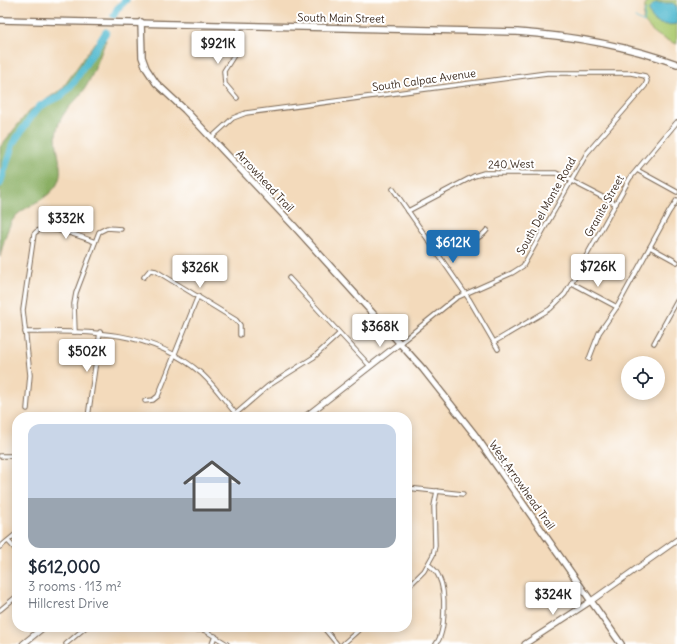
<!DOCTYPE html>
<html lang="en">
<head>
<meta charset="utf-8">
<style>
  :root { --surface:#fff; --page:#f6f6f7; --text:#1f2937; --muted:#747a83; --accent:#1f6fb2 }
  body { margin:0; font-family:Delius,sans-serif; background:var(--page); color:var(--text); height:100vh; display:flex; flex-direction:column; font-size:15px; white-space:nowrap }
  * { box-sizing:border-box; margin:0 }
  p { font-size:13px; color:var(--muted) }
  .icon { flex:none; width:22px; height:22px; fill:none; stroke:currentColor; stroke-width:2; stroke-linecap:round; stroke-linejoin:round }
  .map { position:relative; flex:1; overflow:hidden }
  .side { position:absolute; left:12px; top:412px; width:400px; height:220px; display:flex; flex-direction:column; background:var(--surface); border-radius:16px; box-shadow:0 2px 10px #0003 }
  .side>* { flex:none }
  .fabs { position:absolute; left:621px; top:356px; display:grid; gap:8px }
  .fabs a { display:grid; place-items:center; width:44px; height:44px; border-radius:50%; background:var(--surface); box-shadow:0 2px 10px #0003; font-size:20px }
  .price { position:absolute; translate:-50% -34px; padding:0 9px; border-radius:4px; background:#fff; color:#222; font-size:13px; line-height:26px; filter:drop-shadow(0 1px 2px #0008) }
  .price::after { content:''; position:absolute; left:50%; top:24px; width:12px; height:9px; margin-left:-6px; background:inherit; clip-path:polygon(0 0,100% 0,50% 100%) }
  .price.current { background:var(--accent); color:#fff }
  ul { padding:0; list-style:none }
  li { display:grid; align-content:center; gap:8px; height:212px; padding:0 16px }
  li span { display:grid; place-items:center; height:124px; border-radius:12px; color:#555 }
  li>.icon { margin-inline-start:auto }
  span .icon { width:72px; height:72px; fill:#fffc; stroke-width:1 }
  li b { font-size:17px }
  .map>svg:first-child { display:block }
  .green { fill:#adcb72; stroke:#747a48 }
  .forest { fill:#8aaf64; stroke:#626c41 }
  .water { fill:#51b9cf; stroke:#467276 }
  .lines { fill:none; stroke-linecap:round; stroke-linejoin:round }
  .stream { stroke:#51b9cf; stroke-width:1 }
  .river { stroke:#51b9cf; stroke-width:7 }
  .street-casing { stroke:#7b6855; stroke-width:5.5 }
  .secondary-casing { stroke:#7b6855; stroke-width:7 }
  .primary-casing { stroke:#7b6855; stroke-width:8 }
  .street { stroke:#fff; stroke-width:3.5 }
  .secondary { stroke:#fff; stroke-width:5 }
  .primary { stroke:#fff; stroke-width:5.5 }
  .labels { text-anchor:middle; stroke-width:4; stroke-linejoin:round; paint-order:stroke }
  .street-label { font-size:11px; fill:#3b2a1e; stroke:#fff }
</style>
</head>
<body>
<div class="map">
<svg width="677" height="644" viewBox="0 0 677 644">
  <rect width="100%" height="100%" fill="#fff"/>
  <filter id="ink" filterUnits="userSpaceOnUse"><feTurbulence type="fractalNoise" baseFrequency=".025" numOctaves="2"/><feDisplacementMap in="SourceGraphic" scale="8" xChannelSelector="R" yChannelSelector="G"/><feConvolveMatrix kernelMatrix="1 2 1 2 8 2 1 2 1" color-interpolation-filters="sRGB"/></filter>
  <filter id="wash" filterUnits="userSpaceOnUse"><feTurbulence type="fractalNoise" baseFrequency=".012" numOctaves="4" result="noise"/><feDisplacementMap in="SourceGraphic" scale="16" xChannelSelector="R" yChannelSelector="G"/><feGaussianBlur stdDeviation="0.9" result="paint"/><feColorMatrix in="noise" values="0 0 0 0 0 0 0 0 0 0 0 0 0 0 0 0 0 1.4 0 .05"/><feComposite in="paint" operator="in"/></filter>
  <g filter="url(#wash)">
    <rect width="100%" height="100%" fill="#f3dabb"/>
    <path class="green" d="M 646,0 L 677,0 L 677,44 C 662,39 652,33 643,20 Z"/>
    <path class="forest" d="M 106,40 C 100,55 95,71 87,85 C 79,101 61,109 57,130 C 53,149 67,170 56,186 C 47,199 31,204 19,213 C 8,221 3,244 0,257 L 0,147 L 29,111 L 62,89 L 95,42 Z"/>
    <path class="water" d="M 655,3 L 673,3 L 677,7 L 677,24 C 663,26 651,25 649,9 Z"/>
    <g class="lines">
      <path class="stream" d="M 635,18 L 644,23 L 645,10 L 649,10"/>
      <g class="river">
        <path d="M 114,15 L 117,9 L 126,0"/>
        <path d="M 0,184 L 13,143 L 34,113 L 40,106 L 61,96 L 74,82 L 106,32"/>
      </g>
    </g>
  </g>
  <g filter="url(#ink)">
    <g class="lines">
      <g class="street-casing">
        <g id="street">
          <path d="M 237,98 L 225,84 L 224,71 L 238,49 L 239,25"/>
          <path d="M 211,138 L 233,118 L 246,113 L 547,73 L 631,73 L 645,76 L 647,81 L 645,86 L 587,153 L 523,266 L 512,273 L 456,298 L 400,343"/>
          <path d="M 637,170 L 677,192"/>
          <path d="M 393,189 L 469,299 L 498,349"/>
          <path d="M 408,211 L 474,176 L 484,173 L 556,173 L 616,204"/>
          <path d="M 650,247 L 677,262"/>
          <path d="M 438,255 C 451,242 476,245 487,230"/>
          <path d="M 144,277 L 150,270 L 156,271 L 236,320 L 240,325 L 240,335"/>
          <path d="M 289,278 L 370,366"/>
          <path d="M 572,283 L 617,307"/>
          <path d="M 25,332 C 90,331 150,329 202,374 C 215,386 225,401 236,414"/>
          <path d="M 75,332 L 74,304 L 76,293 L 99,232 L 107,228 L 121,229"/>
          <path d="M 494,342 L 550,309 L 565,294 L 630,178 L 677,122"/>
          <path d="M 654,343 L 677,301"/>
          <path d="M 589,359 L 599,333 L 617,307 L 669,212 L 677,200"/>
          <path d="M 145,401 L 153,400 L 158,396 L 198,296"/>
          <path d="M 27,409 L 30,375 L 23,310 L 34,234 C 43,221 82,237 95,242"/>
          <path d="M 88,417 L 100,332"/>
          <path d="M 232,417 L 268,386 L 314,357 L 339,334"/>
          <path d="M 0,456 L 17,456"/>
          <path d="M 407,488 L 463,494"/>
          <path d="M 8,541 L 17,551"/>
          <path d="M 0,547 L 17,533"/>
          <path d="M 429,565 C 433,568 437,572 439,577 C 446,591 446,632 436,644"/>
          <path d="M 407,588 L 424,571 L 433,555 L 435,546 L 434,506 L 437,491"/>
          <path d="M 0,610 L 17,596"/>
          <path d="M 178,627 L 183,629 L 204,630 L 227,644"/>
          <path d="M 323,627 L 337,644"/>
          <path d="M 66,644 L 86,627"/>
          <path d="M 212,644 L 215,636"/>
          <path d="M 343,644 L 362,627"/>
        </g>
      </g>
      <g class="secondary-casing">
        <g id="secondary">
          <path d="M 305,417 L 400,343"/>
          <path d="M 23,644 L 44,627"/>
          <path d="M 525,644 L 591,601 L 677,540"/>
        </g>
      </g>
      <g class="primary-casing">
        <g id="primary">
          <path d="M 0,20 L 517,32 C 572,36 625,45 677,64"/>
          <path d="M 141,22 L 142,57 L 146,68 L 156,83 L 185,110 L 294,226 L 423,369 L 475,435 L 621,644"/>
        </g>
      </g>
      <use href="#street" class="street"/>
      <use href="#secondary" class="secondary"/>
      <use href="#primary" class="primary"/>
    </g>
  </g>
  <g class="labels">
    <g class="street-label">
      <text transform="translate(341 18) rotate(1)" y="4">South Main Street</text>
      <text transform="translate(424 80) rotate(-8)" y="4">South Calpac Avenue</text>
      <text transform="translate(511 164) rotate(-1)" y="4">240 West</text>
      <text transform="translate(265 181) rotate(47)" y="4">Arrowhead Trail</text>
      <text transform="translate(546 206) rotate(-61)" y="4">South Del Monte Road</text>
      <text transform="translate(604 206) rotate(-61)" y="4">Granite Street</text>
      <text transform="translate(522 485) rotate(55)" y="4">West Arrowhead Trail</text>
    </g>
  </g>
</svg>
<div class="fabs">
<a><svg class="icon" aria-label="locate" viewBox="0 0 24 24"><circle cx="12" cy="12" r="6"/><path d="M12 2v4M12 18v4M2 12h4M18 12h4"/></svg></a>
</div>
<b class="price" style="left:218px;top:65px">$921K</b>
<b class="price" style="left:66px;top:240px">$332K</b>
<b class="price current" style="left:453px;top:264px">$612K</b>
<b class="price" style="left:598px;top:288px">$726K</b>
<b class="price" style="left:200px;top:289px">$326K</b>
<b class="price" style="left:380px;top:348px">$368K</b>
<b class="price" style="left:87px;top:373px">$502K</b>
<b class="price" style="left:553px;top:616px">$324K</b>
<section class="side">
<ul>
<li><span style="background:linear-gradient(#c9d6e8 60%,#9aa5b1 0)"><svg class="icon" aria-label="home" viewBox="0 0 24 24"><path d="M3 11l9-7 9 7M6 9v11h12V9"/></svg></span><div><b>$612,000</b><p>3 rooms · 113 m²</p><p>Hillcrest Drive</p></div></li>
</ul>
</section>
</div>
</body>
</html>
